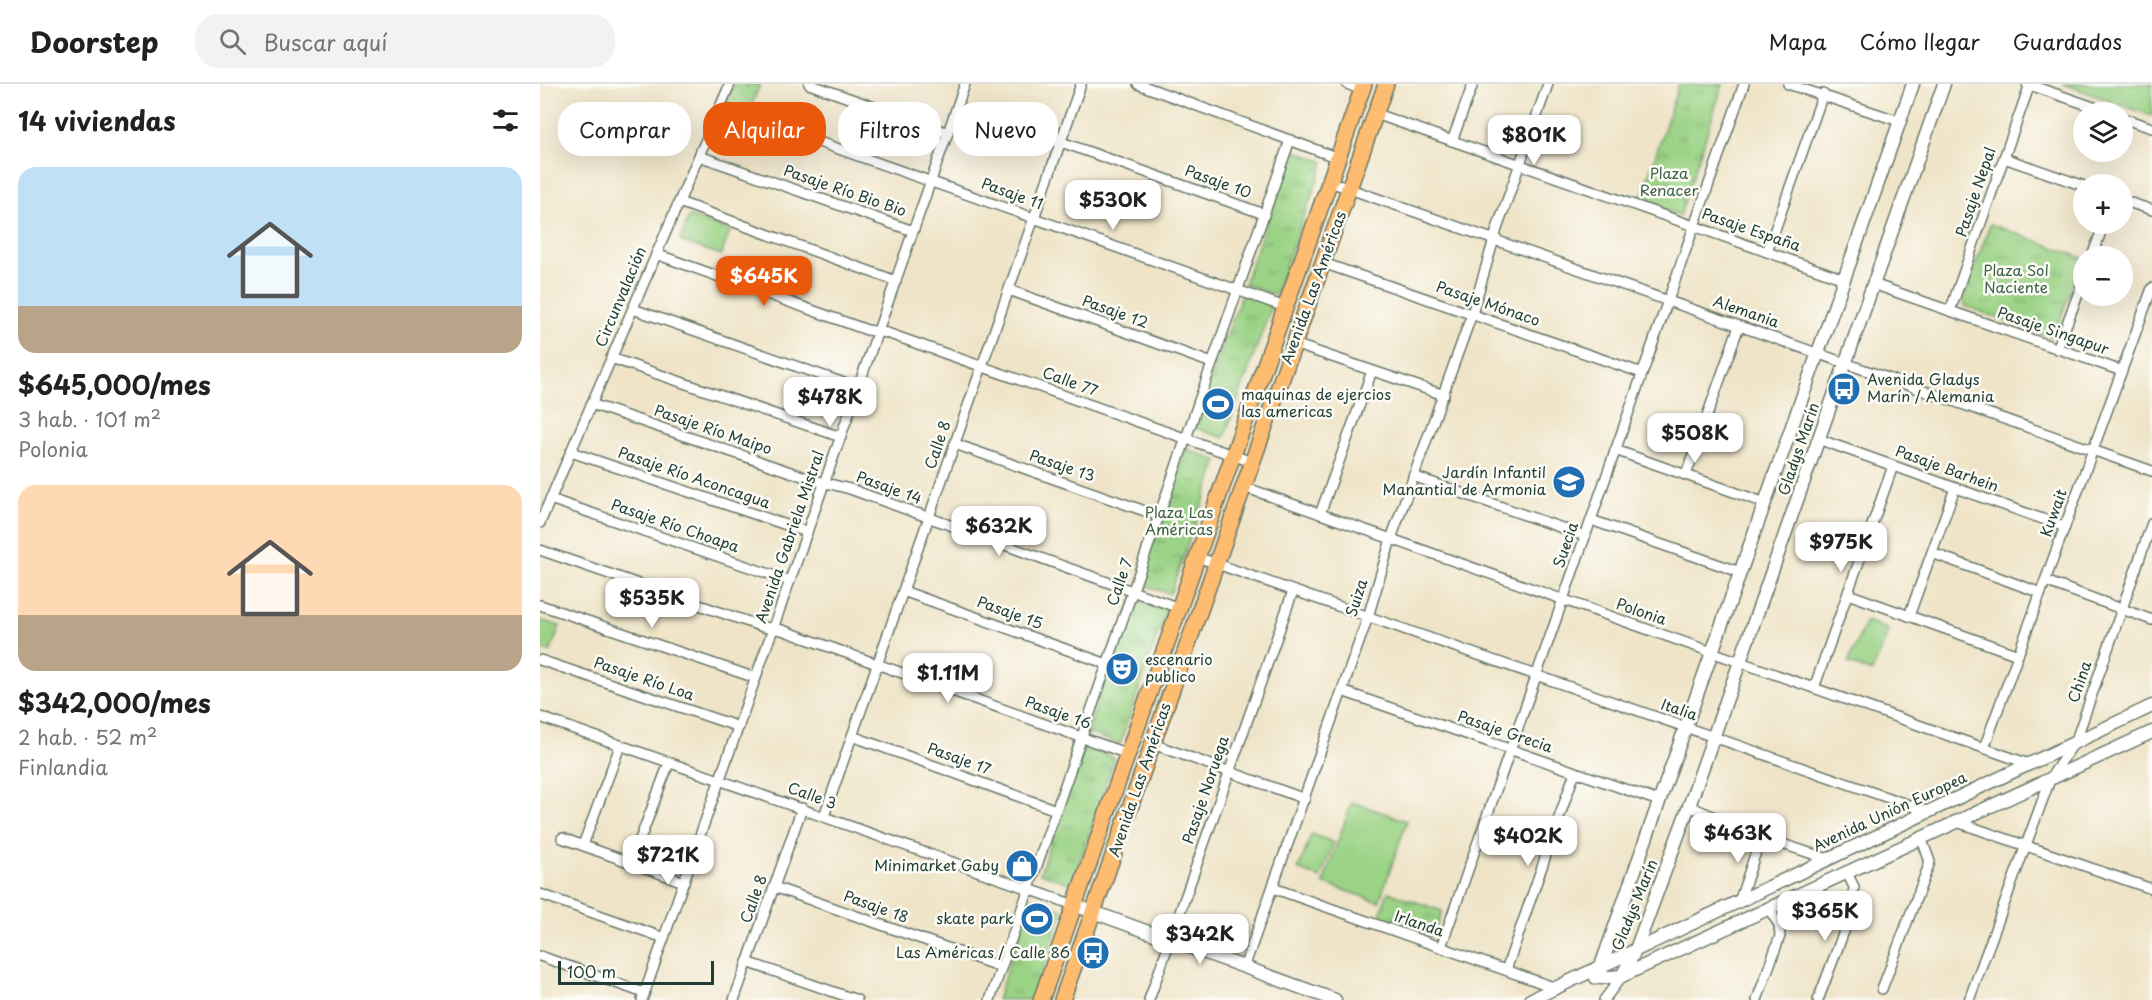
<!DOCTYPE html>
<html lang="es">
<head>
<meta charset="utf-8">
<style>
  :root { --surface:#fff; --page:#f2f2f2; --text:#202124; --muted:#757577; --line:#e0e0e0; --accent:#ea580c }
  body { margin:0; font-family:"Playpen Sans",sans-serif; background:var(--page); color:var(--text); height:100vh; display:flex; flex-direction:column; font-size:22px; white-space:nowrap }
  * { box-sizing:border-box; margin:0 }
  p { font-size:20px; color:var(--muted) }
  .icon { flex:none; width:33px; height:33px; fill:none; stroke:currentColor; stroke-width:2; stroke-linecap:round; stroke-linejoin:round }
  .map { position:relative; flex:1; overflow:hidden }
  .side { display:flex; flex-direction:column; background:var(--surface); width:540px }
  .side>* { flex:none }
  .hud { position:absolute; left:18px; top:18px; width:570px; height:54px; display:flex; gap:12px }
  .tools { position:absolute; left:1533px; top:18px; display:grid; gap:12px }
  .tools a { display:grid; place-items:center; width:60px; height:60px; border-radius:50%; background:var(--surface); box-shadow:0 6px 24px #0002; font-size:30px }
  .scale { position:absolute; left:18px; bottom:15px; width:156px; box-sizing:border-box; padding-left:6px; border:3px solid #1f3d34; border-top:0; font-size:16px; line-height:21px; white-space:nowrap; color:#1f3d34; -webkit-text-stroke:4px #fdfcf7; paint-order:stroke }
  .price { position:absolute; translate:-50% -51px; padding:0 14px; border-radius:12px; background:#fff; color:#222; font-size:20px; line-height:39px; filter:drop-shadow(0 2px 3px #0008) }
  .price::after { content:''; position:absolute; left:50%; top:36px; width:18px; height:14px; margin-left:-9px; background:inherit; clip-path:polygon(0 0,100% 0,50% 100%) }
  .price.active { background:var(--accent); color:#fff }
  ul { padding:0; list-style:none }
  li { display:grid; align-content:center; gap:12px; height:318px; padding:0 18px }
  li span { display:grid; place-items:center; height:186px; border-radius:18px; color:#555 }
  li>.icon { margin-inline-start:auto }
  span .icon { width:108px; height:108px; fill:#fffc; stroke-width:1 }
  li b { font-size:26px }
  h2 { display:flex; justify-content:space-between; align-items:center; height:72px; padding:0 18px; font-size:26px }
  .pill { padding:0 21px; border-radius:24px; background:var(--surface); box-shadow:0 6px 24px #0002; font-size:21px; line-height:54px }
  .pill.active { background:var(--accent); color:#fff }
  header { display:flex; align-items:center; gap:36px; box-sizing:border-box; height:84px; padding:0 30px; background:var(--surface); border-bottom:2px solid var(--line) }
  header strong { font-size:28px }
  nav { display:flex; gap:33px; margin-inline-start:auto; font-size:21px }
  .search { width:420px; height:54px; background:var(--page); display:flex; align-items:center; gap:15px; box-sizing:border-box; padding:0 21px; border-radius:24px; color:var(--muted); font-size:22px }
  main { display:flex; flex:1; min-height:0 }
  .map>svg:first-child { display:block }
  .grass { fill:url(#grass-dots); stroke:#5d885d; stroke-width:1.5 }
  .park { fill:url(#park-tufts); stroke:#5d885d; stroke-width:1.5 }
  .pitch { fill:#9bd386; stroke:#5d885d; stroke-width:1.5 }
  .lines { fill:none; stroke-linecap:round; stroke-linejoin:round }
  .minor-casing { stroke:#687768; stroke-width:12 }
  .tertiary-casing { stroke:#687768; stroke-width:15 }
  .primary-casing { stroke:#687768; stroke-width:18 }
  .minor { stroke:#fff; stroke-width:9 }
  .tertiary { stroke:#fff; stroke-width:12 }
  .primary { stroke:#fdbc70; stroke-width:15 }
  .labels { text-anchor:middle; stroke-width:5; stroke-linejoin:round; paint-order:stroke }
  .park-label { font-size:15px; fill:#3e6248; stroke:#fdfcf7 }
  .street-label { font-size:15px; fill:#1f3d34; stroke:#fdfcf7 }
  .poi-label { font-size:15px; fill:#1f3d34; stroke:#fdfcf7; text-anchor:end }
</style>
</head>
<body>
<header>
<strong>Doorstep</strong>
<div class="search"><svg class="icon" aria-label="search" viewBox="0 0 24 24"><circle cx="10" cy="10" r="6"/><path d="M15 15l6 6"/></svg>Buscar aquí</div>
<nav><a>Mapa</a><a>Cómo llegar</a><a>Guardados</a></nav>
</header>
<main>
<section class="side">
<h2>14 viviendas<svg class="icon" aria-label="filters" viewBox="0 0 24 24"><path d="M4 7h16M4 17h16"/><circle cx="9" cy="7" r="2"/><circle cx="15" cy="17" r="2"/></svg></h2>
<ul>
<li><span style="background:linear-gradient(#bfe0f5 75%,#b9a48a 0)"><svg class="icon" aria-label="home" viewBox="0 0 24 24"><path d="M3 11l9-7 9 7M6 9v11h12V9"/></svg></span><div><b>$645,000/mes</b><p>3 hab. · 101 m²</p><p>Polonia</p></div></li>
<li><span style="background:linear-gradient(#ffd9b3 70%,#b9a48a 0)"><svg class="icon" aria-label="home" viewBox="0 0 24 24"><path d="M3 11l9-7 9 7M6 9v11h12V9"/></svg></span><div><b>$342,000/mes</b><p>2 hab. · 52 m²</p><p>Finlandia</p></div></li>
</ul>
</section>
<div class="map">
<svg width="1612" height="916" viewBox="0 0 1612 916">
  <defs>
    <pattern id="grass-dots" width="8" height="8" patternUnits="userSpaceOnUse" patternTransform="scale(1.5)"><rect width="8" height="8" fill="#9bd386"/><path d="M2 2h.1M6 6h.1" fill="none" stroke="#7eac6e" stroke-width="1.8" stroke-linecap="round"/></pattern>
    <pattern id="park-tufts" width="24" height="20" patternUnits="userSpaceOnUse" patternTransform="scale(1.5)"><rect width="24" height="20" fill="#9bd386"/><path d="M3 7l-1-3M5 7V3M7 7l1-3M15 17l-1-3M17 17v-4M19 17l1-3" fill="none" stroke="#7eac6e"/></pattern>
  </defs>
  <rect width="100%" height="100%" fill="#fdfcf7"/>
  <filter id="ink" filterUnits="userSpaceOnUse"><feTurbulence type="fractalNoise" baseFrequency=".0167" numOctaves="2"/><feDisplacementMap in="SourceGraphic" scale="12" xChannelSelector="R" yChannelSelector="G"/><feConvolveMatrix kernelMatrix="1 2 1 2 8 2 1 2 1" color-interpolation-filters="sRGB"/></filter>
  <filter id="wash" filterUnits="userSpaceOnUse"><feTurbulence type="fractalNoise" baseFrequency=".008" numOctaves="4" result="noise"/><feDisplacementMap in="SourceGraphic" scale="24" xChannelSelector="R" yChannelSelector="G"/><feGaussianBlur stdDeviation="1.35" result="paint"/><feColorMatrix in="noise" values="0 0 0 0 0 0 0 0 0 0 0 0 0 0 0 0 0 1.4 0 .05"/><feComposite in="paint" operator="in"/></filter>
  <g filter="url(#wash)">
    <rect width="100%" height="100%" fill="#efe4c8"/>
    <path class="grass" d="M 194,0 L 220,0 L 209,29 L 186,20 Z"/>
    <g class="park">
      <path d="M 1139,0 L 1183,0 L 1140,131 L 1100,118 Z"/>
      <path d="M 753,66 L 784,78 L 735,211 L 704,200 Z"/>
      <path d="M 1450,140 L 1543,174 L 1514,252 L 1509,253 L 1425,222 L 1423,217 Z"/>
      <path d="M 702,210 L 732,221 L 684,354 L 653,343 Z"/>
      <path d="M 647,365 L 678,377 L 630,510 L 599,499 Z"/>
      <path d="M 592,515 L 626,527 L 580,660 L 547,649 Z"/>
      <path d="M 543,662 L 575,674 L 532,800 L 500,789 Z"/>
      <path d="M 848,808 L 902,827 L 893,853 L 839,835 Z"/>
      <path d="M 491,814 L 523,826 L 493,916 L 457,916 Z"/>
    </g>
    <g class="pitch">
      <path d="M 1523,0 L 1612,0 L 1612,32 Z"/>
      <path d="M 149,132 L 190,147 L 181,171 L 140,157 Z"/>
      <path d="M 0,536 L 20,542 L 10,568 L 0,565 Z"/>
      <path d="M 1326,537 L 1349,546 L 1332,588 L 1308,579 Z"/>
      <path d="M 812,718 L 867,737 L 839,818 L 783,799 Z"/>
      <path d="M 772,750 L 794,759 L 780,794 L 758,785 Z"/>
    </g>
  </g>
  <g filter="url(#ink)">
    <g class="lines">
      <g class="minor-casing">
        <g id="minor">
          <path d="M 269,0 L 408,49"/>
          <path d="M 598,0 L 798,74"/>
          <path d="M 807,0 L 822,6"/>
          <path d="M 1248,0 L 1359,37"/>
          <path d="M 1487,0 L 1568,28"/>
          <path d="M 180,23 L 745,223"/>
          <path d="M 836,30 L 1304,195"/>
          <path d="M 1582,34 L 1612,44"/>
          <path d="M 912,57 L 933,0"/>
          <path d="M 521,58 L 724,130"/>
          <path d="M 159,72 L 373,147"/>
          <path d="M 1464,74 L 1544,102"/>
          <path d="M 790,98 L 1612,387"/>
          <path d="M 1582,116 L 1612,126"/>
          <path d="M 139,118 L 356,197"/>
          <path d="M 1227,168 L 1283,10"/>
          <path d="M 116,170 L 327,246 L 347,249 L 712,378"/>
          <path d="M 1552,172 L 1564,140"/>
          <path d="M 783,179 L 1102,289"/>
          <path d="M 1333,200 L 1582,287"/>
          <path d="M 469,206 L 672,279"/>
          <path d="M 93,225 L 318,304"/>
          <path d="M 1410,227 L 1490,0"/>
          <path d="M 754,260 L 904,311"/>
          <path d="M 1517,265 L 1544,195"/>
          <path d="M 71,274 L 301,353"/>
          <path d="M 51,320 L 274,396 L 310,405 L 639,524"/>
          <path d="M 1278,355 L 1525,443"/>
          <path d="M 415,360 L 619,432"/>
          <path d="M 1075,366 L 1225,419"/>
          <path d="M 31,368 L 267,448"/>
          <path d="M 1146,391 L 1199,242"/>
          <path d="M 873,392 L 1045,452"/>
          <path d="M 704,403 L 1489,680"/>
          <path d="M 10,415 L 250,497"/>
          <path d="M 780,430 L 832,287"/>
          <path d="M 1051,436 L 1200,488"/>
          <path d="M 0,439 L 190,0"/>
          <path d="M 0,466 L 223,543 L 242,546 L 588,670"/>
          <path d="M 1392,469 L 1501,509"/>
          <path d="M 657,473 L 1386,727"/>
          <path d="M 1505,497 L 1612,536"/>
          <path d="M 363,507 L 567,580"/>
          <path d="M 1308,510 L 1478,571"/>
          <path d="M 0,521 L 216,594"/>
          <path d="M 1369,532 L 1415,404"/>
          <path d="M 0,576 L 199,643"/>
          <path d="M 1274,604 L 1353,382"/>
          <path d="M 802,607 L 1119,717"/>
          <path d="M 0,633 L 534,821"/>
          <path d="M 312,652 L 516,726"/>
          <path d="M 613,660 L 765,715"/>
          <path d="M 1444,664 L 1612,204"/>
          <path d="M 1149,722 L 1221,753 L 1285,774"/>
          <path d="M 284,732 L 541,0"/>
          <path d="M 1414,737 L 1612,805"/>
          <path d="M 22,754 L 144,798"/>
          <path d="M 43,761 L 80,662"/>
          <path d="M 91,779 L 129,679"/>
          <path d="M 234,803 L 461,883"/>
          <path d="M 733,804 L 1016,904"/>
          <path d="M 0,810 L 124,854"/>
          <path d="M 1200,815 L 1221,753"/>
          <path d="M 901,863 L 1204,0"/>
          <path d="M 0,872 L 104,909"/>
          <path d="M 207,878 L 317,916"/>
          <path d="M 705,881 L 828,533 L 851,455 L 932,230 L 957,145 L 1008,0"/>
          <path d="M 966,886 L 1035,688"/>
          <path d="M 1342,905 L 1390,778 L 1381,753"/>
          <path d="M 102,916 L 425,0"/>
          <path d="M 194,916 L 262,724"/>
          <path d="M 450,916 L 750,56"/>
          <path d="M 609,916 L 753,507"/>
          <path d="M 1064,916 L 1082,892"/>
          <path d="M 1217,916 L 1240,852 L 1239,841 L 1228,823"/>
          <path d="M 1278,916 L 1311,829 L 1314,803 L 1306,787"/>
          <path d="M 1429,916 L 1511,693 L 1536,656 L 1612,439"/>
        </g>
      </g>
      <g class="tertiary-casing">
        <g id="tertiary">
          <path d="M 534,821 L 795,916"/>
          <path d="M 1082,892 L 1096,865 L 1149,722 L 1404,0"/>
          <path d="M 1056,894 L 1082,892 L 1612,648"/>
          <path d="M 1062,894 L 1061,882 L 1373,0"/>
          <path d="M 990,916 L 1612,622"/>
        </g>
      </g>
      <g class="primary-casing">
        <g id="primary">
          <path d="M 501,916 L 824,0"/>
          <path d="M 522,916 L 846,0"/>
        </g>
      </g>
      <use href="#minor" class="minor"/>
      <use href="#tertiary" class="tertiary"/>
      <use href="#primary" class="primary"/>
    </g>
  </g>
  <defs>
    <g id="bus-disc" transform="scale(1.725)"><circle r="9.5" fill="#1f6fb2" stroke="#fdfcf7"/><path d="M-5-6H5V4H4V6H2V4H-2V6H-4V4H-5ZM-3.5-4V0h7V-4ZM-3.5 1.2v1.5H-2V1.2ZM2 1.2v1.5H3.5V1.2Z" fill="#fff"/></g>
    <g id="stadium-disc" transform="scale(1.725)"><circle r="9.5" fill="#1f6fb2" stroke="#fdfcf7"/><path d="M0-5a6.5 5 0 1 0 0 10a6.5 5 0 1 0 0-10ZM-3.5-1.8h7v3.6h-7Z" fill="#fff"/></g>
    <g id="school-disc" transform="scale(1.725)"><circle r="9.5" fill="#1f6fb2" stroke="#fdfcf7"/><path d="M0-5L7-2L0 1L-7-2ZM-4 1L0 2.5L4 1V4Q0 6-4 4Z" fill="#fff"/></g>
    <g id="theatre-disc" transform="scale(1.725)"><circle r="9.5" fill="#1f6fb2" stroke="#fdfcf7"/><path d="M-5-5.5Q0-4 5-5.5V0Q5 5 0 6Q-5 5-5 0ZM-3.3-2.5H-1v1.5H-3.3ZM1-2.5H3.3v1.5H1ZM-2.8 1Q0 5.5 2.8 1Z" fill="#fff"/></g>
    <g id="shop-disc" transform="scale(1.725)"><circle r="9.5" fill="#1f6fb2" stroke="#fdfcf7"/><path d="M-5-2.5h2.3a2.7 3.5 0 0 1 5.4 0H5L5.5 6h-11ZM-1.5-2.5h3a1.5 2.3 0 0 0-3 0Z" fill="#fff"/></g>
  </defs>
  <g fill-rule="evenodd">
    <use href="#bus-disc" x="1304" y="305"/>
    <use href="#stadium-disc" x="678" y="320"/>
    <use href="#school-disc" x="1029" y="398"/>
    <use href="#theatre-disc" x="582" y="585"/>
    <use href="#shop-disc" x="482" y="782"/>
    <use href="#stadium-disc" x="497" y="835"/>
    <use href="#bus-disc" x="553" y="869"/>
  </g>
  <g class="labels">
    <g class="park-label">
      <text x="1129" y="95">Plaza<tspan x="1129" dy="17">Renacer</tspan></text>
      <text x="1476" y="192">Plaza Sol<tspan x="1476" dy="17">Naciente</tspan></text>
      <text x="639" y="434">Plaza Las<tspan x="639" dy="17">Américas</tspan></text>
    </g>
    <g class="street-label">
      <text transform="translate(678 98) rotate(20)" y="5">Pasaje 10</text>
      <text transform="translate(305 107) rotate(19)" y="5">Pasaje Río Bio Bio</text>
      <text transform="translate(1436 108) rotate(-71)" y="5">Pasaje Nepal</text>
      <text transform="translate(472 110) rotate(20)" y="5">Pasaje 11</text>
      <text transform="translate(1211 146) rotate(19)" y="5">Pasaje España</text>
      <text transform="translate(774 204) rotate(-70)" y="5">Avenida Las Américas</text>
      <text transform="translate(81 213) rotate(-67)" y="5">Circunvalación</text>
      <text transform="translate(948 220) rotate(19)" y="5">Pasaje Mónaco</text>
      <text transform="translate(575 228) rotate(20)" y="5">Pasaje 12</text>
      <text transform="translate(1206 228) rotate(19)" y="5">Alemania</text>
      <text transform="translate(1513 247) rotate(19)" y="5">Pasaje Singapur</text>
      <text transform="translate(530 298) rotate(20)" y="5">Calle 77</text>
      <text transform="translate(173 346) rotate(19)" y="5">Pasaje Río Maipo</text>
      <text transform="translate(398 361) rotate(-71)" y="5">Calle 8</text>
      <text transform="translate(1259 365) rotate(-71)" y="5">Gladys Marín</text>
      <text transform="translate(522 382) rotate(19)" y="5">Pasaje 13</text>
      <text transform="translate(1407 385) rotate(20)" y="5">Pasaje Barhein</text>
      <text transform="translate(154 394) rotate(19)" y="5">Pasaje Río Aconcagua</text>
      <text transform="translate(349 404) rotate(20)" y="5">Pasaje 14</text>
      <text transform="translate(1514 429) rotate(-70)" y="5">Kuwait</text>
      <text transform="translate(135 442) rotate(19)" y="5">Pasaje Río Choapa</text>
      <text transform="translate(250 453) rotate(-71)" y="5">Avenida Gabriela Mistral</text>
      <text transform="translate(1026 461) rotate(-71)" y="5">Suecia</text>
      <text transform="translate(580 498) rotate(-71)" y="5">Calle 7</text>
      <text transform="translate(817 514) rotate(-72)" y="5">Suiza</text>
      <text transform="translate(1101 528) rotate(19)" y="5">Polonia</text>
      <text transform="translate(470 529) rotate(20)" y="5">Pasaje 15</text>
      <text transform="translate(104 595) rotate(19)" y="5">Pasaje Río Loa</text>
      <text transform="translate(1540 598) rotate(-71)" y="5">China</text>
      <text transform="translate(1139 626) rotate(19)" y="5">Italia</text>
      <text transform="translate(518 629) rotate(20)" y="5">Pasaje 16</text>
      <text transform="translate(965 648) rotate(19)" y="5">Pasaje Grecia</text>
      <text transform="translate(419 675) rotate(20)" y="5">Pasaje 17</text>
      <text transform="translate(600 696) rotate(-71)" y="5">Avenida Las Américas</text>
      <text transform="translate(666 706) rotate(-71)" y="5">Pasaje Noruega</text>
      <text transform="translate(272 712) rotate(20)" y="5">Calle 3</text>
      <text transform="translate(1350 728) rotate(-25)" y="5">Avenida Unión Europea</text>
      <text transform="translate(214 815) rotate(-70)" y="5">Calle 8</text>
      <text transform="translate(1095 821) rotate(-68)" y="5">Gladys Marín</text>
      <text transform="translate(336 823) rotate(20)" y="5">Pasaje 18</text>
      <text transform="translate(879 840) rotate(19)" y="5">Irlanda</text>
    </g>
    <g class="poi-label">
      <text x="1327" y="301" text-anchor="start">Avenida Gladys<tspan x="1327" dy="17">Marín / Alemania</tspan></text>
      <text x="701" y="316" text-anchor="start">maquinas de ejercios<tspan x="701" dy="17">las americas</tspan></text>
      <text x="1006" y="394">Jardín Infantil<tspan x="1006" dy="17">Manantial de Armonia</tspan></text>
      <text x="605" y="581" text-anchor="start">escenario<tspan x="605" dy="17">publico</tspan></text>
      <text x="459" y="787">Minimarket Gaby</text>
      <text x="474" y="840">skate park</text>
      <text x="530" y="874">Las Américas / Calle 86</text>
    </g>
  </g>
</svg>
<div class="tools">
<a><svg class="icon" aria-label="layers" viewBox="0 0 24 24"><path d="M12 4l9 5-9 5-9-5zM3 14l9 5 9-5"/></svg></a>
<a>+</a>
<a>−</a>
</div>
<div class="scale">100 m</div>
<b class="price" style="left:994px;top:82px">$801K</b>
<b class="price" style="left:573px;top:147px">$530K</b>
<b class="price active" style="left:224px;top:223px">$645K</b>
<b class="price" style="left:290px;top:344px">$478K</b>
<b class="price" style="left:1155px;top:380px">$508K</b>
<b class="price" style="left:459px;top:473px">$632K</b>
<b class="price" style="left:1301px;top:489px">$975K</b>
<b class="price" style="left:112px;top:545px">$535K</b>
<b class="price" style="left:408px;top:620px">$1.11M</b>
<b class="price" style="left:1198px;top:780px">$463K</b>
<b class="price" style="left:988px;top:783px">$402K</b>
<b class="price" style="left:128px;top:802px">$721K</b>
<b class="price" style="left:1285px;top:858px">$365K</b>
<b class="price" style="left:660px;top:881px">$342K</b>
<div class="hud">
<a class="pill">Comprar</a>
<a class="pill active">Alquilar</a>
<a class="pill">Filtros</a>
<a class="pill">Nuevo</a>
</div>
</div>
</main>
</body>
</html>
